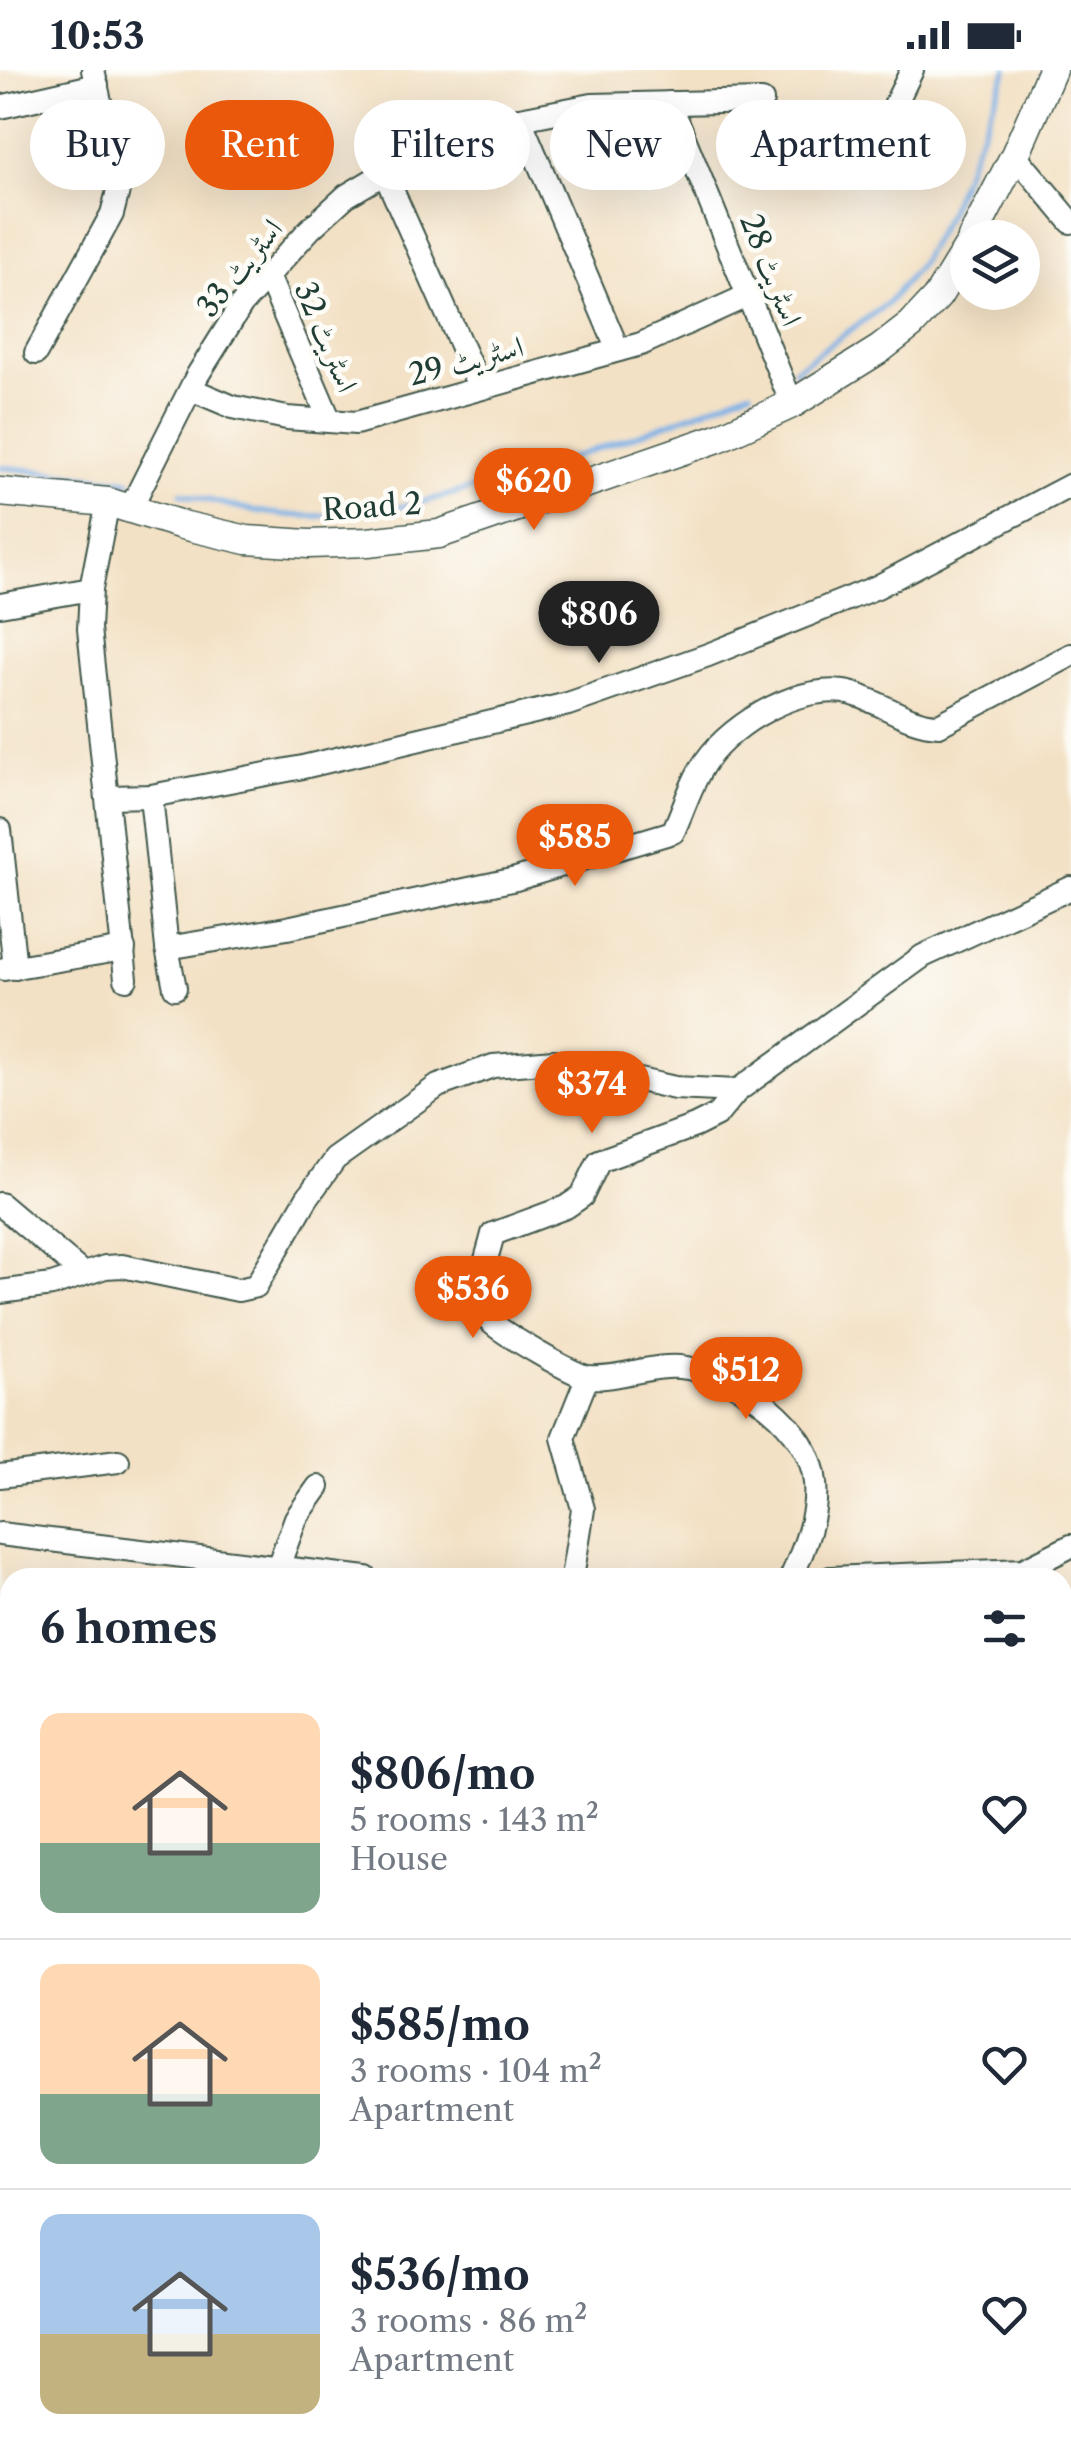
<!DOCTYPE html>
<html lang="en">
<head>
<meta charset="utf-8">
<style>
  :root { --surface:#fff; --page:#f6f6f7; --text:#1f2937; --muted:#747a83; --line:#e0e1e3; --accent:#ea580c }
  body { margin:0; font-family:"Libre Caslon Text",Amiri,serif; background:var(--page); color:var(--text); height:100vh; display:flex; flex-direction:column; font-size:38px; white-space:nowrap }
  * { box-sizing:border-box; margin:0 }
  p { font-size:32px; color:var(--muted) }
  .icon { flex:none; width:55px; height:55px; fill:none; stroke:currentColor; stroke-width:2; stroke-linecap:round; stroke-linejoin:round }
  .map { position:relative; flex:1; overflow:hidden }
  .details { position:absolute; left:0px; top:1498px; width:1072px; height:892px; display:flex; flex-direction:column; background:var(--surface); border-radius:30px 30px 0 0; box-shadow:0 10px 40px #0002 }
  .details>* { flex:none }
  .hud { position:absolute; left:30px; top:30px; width:1012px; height:90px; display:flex; gap:20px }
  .fabs { position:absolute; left:950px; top:150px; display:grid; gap:20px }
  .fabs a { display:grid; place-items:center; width:90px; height:90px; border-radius:50%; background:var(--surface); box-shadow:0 10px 40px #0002; font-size:50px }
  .price { position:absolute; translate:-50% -85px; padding:0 22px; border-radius:35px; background:var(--accent); color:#fff; font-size:32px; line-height:65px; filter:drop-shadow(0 2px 5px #0008) }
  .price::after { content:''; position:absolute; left:50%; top:60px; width:30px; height:22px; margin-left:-15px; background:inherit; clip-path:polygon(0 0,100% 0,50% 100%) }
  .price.on { background:#222; color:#fff }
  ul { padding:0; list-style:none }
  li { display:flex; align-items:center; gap:30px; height:250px; padding:0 40px }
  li+li { border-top:2px solid var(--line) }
  li span { display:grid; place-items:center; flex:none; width:280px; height:200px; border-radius:20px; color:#555 }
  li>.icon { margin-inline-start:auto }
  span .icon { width:120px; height:120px; fill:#fffc; stroke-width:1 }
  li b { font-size:42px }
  h2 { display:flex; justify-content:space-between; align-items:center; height:120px; padding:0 40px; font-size:42px }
  .pill { padding:0 35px; border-radius:45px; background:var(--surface); box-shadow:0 10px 40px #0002; font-size:35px; line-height:90px }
  .pill.on { background:var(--accent); color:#fff }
  .status { display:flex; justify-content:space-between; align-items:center; height:70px; padding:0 50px; background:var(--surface); direction:ltr }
  .status svg { height:28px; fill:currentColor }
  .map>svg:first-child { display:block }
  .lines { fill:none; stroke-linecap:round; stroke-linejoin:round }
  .stream { stroke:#78b0e8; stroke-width:5 }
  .minor-casing { stroke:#3f564a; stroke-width:26 }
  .tertiary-casing { stroke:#3f564a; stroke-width:31 }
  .secondary-casing { stroke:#3f564a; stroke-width:34 }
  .minor { stroke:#fff; stroke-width:22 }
  .tertiary { stroke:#fff; stroke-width:28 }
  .secondary { stroke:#fff; stroke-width:30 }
  .labels { text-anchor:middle; stroke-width:9; stroke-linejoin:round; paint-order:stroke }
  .street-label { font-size:30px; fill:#1f3d34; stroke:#fdfcf7 }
</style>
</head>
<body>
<div class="status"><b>10:53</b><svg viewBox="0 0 49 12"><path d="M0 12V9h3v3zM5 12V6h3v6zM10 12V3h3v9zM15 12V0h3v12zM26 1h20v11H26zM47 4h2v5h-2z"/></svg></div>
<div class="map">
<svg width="1071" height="2388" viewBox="0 0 1071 2388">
  <rect width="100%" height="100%" fill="#fdfcf7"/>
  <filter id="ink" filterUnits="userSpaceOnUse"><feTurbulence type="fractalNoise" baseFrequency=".01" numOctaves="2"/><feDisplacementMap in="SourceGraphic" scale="20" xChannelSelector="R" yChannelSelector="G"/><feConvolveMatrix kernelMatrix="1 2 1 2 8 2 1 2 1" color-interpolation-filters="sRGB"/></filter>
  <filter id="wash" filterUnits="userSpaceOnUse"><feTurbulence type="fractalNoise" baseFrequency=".0048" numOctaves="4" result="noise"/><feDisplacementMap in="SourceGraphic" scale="40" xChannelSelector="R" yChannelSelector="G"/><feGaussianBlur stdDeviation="2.25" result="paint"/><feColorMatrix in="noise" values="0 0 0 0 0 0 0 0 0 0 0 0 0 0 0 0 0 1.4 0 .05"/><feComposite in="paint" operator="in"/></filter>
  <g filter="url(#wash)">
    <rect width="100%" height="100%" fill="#f3e1c5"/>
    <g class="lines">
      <g class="stream">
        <path d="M 794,300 L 887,234 L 919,195 L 948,143 L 1007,0"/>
        <path d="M 0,397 L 130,411"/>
        <path d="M 181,423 C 226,435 270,447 317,446 C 385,445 448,426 512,407 C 593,382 673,353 751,320"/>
      </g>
    </g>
  </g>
  <g filter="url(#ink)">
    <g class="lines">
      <g class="minor-casing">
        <g id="minor">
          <path d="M 670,33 L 792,334"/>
          <path d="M 0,37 L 97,15"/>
          <path d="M 894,37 L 912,0"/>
          <path d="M 520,49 L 618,280"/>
          <path d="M 1015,85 L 1071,152"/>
          <path d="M 385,104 L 480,318"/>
          <path d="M 268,206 L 330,351"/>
          <path d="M 36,283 L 112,144 L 119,117 L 93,0"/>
          <path d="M 193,320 L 233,337 L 287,348 L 356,353 L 641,274 L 749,225"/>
          <path d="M 108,432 L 91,519 L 89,559 L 126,909"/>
          <path d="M 131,437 L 197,306 L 242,234 L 310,159 L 346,126 L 415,85 L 484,56 L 592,35 L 762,31"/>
          <path d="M 0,535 L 91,519"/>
          <path d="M 151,726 L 167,878 L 175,918"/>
          <path d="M 108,727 L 151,726 L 303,697 L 568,634 L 708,585 L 877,517 L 1071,415"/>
          <path d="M 0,760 L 15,898"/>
          <path d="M 167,878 L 287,858 L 516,809 L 673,762 C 684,739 691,712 706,691 C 733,652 805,610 853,624 C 884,633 907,654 939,655 L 1071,585"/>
          <path d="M 4,899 L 124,879"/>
          <path d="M 737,1021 L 717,1045 L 695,1056 L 599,1091 L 582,1126 L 566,1137 L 493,1164 C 489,1181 477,1215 479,1231 C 480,1238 486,1247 490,1251 C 500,1262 575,1306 588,1307 C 621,1310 654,1292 687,1298 C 738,1306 811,1356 815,1413 C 818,1445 804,1479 791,1508"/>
          <path d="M 0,1134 L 82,1203"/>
          <path d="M 0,1222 L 52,1215 L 105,1197 L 122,1196 L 238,1220 L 256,1216 L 307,1128 L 335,1089 L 438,1016 L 493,996 L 554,991 L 675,1018 L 737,1021 L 923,886 L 1071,818"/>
          <path d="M 0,1406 L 118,1391"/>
          <path d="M 0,1464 L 366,1508"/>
          <path d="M 278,1497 L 296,1448 L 318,1417"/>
          <path d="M 572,1508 L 583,1439 L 563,1368 L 587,1308"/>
          <path d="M 830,1508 L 1023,1500 L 1071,1476"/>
          <path d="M 0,1568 L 10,1569"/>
          <path d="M 1062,1573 L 1071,1572"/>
          <path d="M 1062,1677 L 1071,1676"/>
          <path d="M 0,1819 L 10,1821"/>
          <path d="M 0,1924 L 10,1925"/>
          <path d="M 1062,1951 L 1071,1952"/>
          <path d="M 1062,2109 L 1071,2038"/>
          <path d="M 0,2189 L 10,2190"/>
          <path d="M 12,2388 L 13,2380"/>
          <path d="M 127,2388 L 128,2380"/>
          <path d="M 250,2388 L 252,2380"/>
          <path d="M 367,2388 L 367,2380"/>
          <path d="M 489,2388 L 490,2380"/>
          <path d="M 607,2388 L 607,2380"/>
          <path d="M 726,2388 L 727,2380"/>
          <path d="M 846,2388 L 847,2380"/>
          <path d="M 964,2388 L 965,2380"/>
        </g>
      </g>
      <g class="tertiary-casing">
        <g id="tertiary">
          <path d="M 972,168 L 1015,85 L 1052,0"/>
          <path d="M 0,422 L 108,432 L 182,455 L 247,470 L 309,474 L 368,472 L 439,464 L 718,368 L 792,334 L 880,279 L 911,255 L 938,226 L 968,177"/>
        </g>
      </g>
      <g class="secondary-casing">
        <g id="secondary">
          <path d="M 0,2033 L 10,2034"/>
          <path d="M 0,2065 L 10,2066"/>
          <path d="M 1062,2158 L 1071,2159"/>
          <path d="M 1062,2189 L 1071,2190"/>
        </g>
      </g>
      <use href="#minor" class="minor"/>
      <use href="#tertiary" class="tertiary"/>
      <use href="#secondary" class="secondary"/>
    </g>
  </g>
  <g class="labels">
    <g class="street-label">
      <text transform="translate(240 198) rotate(-51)" y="10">اسٹریٹ 33</text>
      <text transform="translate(771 200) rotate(68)" y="10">اسٹریٹ 28</text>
      <text transform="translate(326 267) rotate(67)" y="10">اسٹریٹ 32</text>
      <text transform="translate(466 291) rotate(-15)" y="10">اسٹریٹ 29</text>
      <text transform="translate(372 437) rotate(-4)" y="10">Road 2</text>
    </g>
  </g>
</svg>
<div class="fabs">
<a><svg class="icon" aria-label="layers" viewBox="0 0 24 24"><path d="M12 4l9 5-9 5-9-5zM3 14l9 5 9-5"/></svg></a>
</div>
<b class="price" style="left:534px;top:463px">$620</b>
<b class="price on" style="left:599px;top:596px">$806</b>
<b class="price" style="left:575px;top:819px">$585</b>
<b class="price" style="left:592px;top:1066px">$374</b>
<b class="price" style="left:473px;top:1271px">$536</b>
<b class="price" style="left:746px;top:1352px">$512</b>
<div class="hud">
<a class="pill">Buy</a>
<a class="pill on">Rent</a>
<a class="pill">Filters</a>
<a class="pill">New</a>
<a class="pill">Apartment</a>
</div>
<section class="details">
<h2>6 homes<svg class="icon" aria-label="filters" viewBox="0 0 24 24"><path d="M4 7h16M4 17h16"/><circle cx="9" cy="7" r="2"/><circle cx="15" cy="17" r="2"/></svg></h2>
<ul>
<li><span style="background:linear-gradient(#ffd9b3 65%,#7fa58c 0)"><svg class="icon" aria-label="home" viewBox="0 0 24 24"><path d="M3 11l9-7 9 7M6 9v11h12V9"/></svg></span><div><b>$806/mo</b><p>5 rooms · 143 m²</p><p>House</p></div><svg class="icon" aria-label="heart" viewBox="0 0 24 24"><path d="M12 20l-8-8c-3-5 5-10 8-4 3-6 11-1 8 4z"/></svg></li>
<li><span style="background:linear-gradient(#ffd9b3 65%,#7fa58c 0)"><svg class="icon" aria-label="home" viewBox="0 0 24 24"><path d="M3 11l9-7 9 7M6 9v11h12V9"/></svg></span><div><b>$585/mo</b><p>3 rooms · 104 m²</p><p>Apartment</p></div><svg class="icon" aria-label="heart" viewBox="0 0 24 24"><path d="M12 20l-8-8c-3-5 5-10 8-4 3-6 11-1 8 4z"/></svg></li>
<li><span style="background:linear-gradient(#a9c7e8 60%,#c2b280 0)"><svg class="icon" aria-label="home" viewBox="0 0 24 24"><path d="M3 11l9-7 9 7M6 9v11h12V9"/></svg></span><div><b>$536/mo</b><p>3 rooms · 86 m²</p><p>Apartment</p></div><svg class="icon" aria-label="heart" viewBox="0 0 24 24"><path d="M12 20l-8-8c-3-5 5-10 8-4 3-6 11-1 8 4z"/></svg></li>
</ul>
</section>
</div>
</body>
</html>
